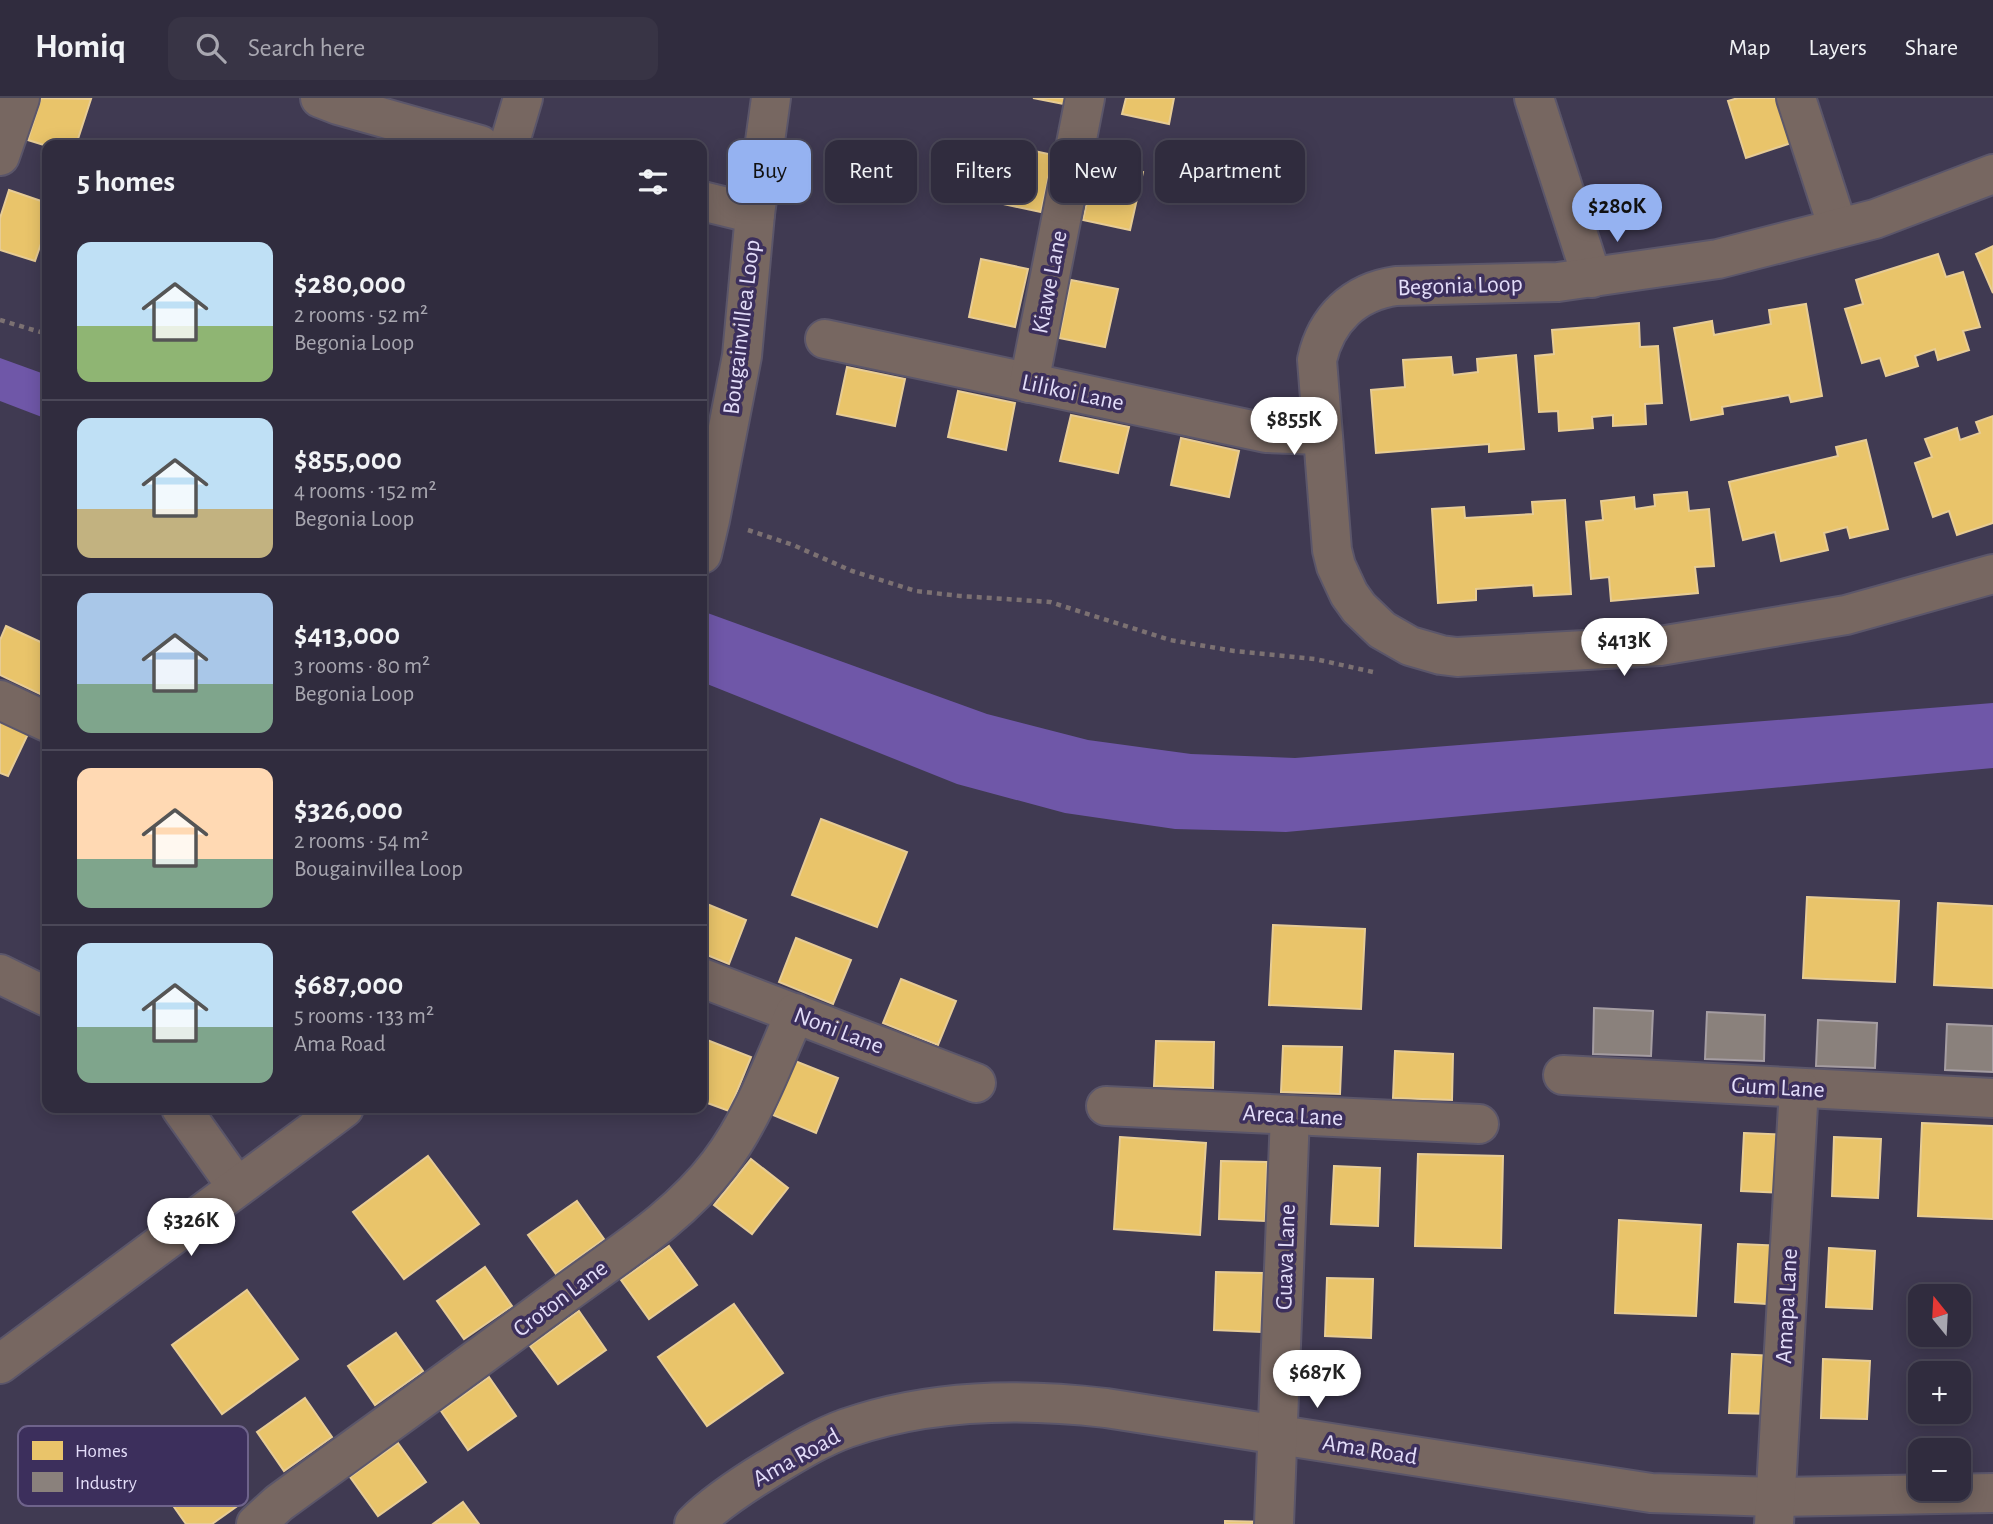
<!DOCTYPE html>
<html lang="en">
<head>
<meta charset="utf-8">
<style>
  :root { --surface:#302c3e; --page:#383445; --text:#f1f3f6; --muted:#a8a7b0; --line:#4b4858; --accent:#95b2f1 }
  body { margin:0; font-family:"Alegreya Sans",sans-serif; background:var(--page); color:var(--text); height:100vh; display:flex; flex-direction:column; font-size:26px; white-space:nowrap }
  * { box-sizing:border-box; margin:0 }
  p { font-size:23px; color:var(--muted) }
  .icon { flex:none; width:38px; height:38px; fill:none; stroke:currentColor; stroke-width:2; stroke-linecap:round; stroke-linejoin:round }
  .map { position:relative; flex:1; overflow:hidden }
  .side { position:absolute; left:42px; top:42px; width:665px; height:973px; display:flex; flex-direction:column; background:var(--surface); border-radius:14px; box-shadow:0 4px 18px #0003,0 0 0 2px var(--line) }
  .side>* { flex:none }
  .guide { position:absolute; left:728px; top:42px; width:665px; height:63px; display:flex; gap:14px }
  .needle { width:46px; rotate:342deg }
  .controls { position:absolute; left:1908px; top:1186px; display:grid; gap:14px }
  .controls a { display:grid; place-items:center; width:63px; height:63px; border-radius:14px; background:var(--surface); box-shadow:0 4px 18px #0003,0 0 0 2px var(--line); font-size:35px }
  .price { position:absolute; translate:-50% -60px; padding:0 16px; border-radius:24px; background:#fff; color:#222; font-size:23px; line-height:46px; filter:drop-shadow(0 2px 4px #0008) }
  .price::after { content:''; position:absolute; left:50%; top:42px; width:21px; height:16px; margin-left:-10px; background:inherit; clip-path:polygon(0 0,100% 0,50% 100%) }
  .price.active { background:var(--accent); color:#111 }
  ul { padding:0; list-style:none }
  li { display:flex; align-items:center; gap:21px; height:175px; padding:0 35px }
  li+li { border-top:2px solid var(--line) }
  li span { display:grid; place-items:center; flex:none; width:196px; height:140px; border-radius:14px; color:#555 }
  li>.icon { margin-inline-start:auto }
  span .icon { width:84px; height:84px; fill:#fffc; stroke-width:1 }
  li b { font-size:30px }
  h2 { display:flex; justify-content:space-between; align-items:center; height:84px; padding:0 35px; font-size:30px }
  .tag { padding:0 24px; border-radius:14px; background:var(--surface); box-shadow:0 4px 18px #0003,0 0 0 2px var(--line); font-size:24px; line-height:63px }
  .tag.active { background:var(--accent); color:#111 }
  header { display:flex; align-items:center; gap:42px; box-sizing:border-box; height:98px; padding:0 35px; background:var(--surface); border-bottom:2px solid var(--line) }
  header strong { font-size:33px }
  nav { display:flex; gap:38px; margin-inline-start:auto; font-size:24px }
  .search { width:490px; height:63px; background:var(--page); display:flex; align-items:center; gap:18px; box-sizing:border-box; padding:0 24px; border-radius:14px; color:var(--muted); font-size:26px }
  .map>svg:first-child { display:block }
  .water { fill:#6f57a8 }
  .homes { fill:#e9c46a; stroke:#e7cc95; stroke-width:2 }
  .industry { fill:#8a817c; stroke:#a59da2; stroke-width:2 }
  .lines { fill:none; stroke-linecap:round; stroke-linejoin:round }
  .minor-casing { stroke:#5b566a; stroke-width:42 }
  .path { stroke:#7c7172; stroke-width:4.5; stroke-dasharray:5 5; stroke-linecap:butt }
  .minor { stroke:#776761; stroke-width:38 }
  .labels { text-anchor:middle; stroke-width:7; stroke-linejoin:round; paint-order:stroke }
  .street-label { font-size:24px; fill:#e3ddf9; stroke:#3c2f5c }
  .key { fill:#3c2f5c; stroke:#6e638b; stroke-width:2 }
  .key-label { font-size:19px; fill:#e3ddf9 }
</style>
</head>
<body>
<header>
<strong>Homiq</strong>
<div class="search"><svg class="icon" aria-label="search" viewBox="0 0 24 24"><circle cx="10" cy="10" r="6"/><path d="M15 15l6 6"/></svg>Search here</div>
<nav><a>Map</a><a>Layers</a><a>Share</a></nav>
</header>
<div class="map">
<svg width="1993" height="1426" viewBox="0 0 1993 1426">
  <rect width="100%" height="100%" fill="#403a52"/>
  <g class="water">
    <path d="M 0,260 L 47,277 L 47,321 L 0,303 Z"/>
    <path d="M 702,513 L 987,616 L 1088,642 L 1191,656 L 1295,660 L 1993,605 L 1993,670 L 1286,734 L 1175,731 L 1065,715 L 957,686 L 702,584 Z"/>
  </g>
  <g class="homes">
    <path d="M 41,0 L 91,1 L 76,47 L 47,48 L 28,42 Z"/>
    <path d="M 1033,0 L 1065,0 L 1064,6 Z"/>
    <path d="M 1126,0 L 1174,0 L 1169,26 L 1122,16 Z"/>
    <path d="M 1738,0 L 1777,0 L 1791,45 L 1746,60 L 1728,3 Z"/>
    <path d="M 1007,47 L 1053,57 L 1041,114 L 994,104 Z"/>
    <path d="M 1096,64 L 1143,74 L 1130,132 L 1083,122 Z"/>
    <path d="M 9,92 L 47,105 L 47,128 L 35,163 L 0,152 L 0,120 Z"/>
    <path d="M 1993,148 L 1993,195 L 1976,156 Z"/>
    <path d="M 1938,156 L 1946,179 L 1963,174 L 1980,229 L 1963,233 L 1969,252 L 1938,262 L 1935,251 L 1915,258 L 1918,268 L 1886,278 L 1880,260 L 1862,265 L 1845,211 L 1863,206 L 1856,182 Z"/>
    <path d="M 981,161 L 1028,171 L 1015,229 L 969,219 Z"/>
    <path d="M 1071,182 L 1118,191 L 1105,249 L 1059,240 Z"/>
    <path d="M 1806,206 L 1822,298 L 1791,304 L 1789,297 L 1722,309 L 1723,316 L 1691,322 L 1674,230 L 1712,223 L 1714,237 L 1771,226 L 1769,212 Z"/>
    <path d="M 1639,225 L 1640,249 L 1658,248 L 1662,305 L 1645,306 L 1646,326 L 1613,328 L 1613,317 L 1592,319 L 1593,330 L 1559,333 L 1558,313 L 1539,314 L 1535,258 L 1554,256 L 1552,232 Z"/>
    <path d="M 1516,257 L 1524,351 L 1489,354 L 1489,346 L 1376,355 L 1371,292 L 1405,289 L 1403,262 L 1451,259 L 1453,277 L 1478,274 L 1477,261 Z"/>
    <path d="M 847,269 L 905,281 L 895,328 L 837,316 Z"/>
    <path d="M 958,293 L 1015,305 L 1006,352 L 948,339 Z"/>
    <path d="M 1071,317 L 1129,329 L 1118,375 L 1060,363 Z"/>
    <path d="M 1993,318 L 1993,425 L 1957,437 L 1949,413 L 1933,419 L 1915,365 L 1932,359 L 1925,341 L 1957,330 L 1960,342 L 1980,335 L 1976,324 Z"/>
    <path d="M 1181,340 L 1239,353 L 1229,399 L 1171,387 Z"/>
    <path d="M 1866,342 L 1888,431 L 1850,440 L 1847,429 L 1824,435 L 1828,452 L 1781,463 L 1775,434 L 1743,442 L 1729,384 L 1838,358 L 1836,349 Z"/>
    <path d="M 1687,394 L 1689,413 L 1709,411 L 1714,468 L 1695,469 L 1698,495 L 1611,503 L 1609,479 L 1591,481 L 1586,424 L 1603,422 L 1601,403 L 1634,399 L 1635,411 L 1655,408 L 1654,397 Z"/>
    <path d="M 1565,402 L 1571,496 L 1534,498 L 1533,487 L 1476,491 L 1476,502 L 1438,505 L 1432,411 L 1464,409 L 1465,420 L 1533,416 L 1532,404 Z"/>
    <path d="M 6,528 L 47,547 L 47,581 L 40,596 L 0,577 L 0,542 Z"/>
    <path d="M 0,623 L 28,636 L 8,678 L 0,675 Z"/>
    <path d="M 821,721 L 907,754 L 877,829 L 792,797 Z"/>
    <path d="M 1807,799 L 1899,803 L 1895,884 L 1803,880 Z"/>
    <path d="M 702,804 L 746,822 L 729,866 L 702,855 Z"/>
    <path d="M 1938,805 L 1993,808 L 1993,890 L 1934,887 Z"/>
    <path d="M 1273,827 L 1365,831 L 1361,911 L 1269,907 Z"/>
    <path d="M 796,840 L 851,862 L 833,906 L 779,884 Z"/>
    <path d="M 901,881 L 956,903 L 938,947 L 883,925 Z"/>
    <path d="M 707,942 L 751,959 L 729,1013 L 702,1003 L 702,954 Z"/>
    <path d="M 1156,943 L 1214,944 L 1213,990 L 1154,988 Z"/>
    <path d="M 1283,948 L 1342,949 L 1340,996 L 1281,994 Z"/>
    <path d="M 1395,953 L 1453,956 L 1452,1002 L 1393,1000 Z"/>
    <path d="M 795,963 L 838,980 L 816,1035 L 773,1017 Z"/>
    <path d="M 1922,1025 L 1993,1028 L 1993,1121 L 1918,1118 Z"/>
    <path d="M 1744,1035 L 1790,1037 L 1787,1095 L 1741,1093 Z"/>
    <path d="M 1120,1039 L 1206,1045 L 1200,1137 L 1114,1131 Z"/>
    <path d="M 1834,1039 L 1881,1041 L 1878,1100 L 1832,1098 Z"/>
    <path d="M 1418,1056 L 1503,1058 L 1501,1150 L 1415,1148 Z"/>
    <path d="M 428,1058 L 479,1126 L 404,1181 L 353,1114 Z"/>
    <path d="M 751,1061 L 788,1090 L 752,1136 L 714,1107 Z"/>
    <path d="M 1221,1063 L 1267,1064 L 1265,1123 L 1219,1121 Z"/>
    <path d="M 1334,1068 L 1380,1070 L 1378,1128 L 1331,1126 Z"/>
    <path d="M 577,1103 L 604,1141 L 556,1176 L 528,1137 Z"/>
    <path d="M 1619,1122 L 1701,1127 L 1696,1218 L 1615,1215 Z"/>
    <path d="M 1738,1146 L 1785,1148 L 1782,1207 L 1735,1204 Z"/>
    <path d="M 669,1148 L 697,1187 L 649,1221 L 621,1182 Z"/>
    <path d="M 1829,1150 L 1875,1153 L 1872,1211 L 1826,1209 Z"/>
    <path d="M 485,1169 L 512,1208 L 464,1241 L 437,1203 Z"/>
    <path d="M 1216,1174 L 1263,1175 L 1261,1234 L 1214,1232 Z"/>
    <path d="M 1327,1180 L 1373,1181 L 1371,1240 L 1325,1238 Z"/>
    <path d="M 247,1192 L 298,1261 L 222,1316 L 172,1247 Z"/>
    <path d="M 734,1206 L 783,1275 L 707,1328 L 658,1259 Z"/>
    <path d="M 579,1213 L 606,1252 L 558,1286 L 530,1248 Z"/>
    <path d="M 396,1235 L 423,1273 L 375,1307 L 348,1268 Z"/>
    <path d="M 1732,1256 L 1777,1258 L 1775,1316 L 1729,1315 Z"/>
    <path d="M 1823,1261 L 1870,1263 L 1867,1321 L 1821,1320 Z"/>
    <path d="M 489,1279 L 516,1318 L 468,1352 L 441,1313 Z"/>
    <path d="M 305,1300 L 332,1339 L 284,1373 L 257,1334 Z"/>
    <path d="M 398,1345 L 426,1384 L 378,1418 L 350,1379 Z"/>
    <path d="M 216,1366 L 243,1404 L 212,1426 L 186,1426 L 167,1399 Z"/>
    <path d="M 463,1404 L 479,1426 L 433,1426 Z"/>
    <path d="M 1225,1423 L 1271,1424 L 1271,1426 L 1225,1426 Z"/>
  </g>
  <g class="industry">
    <path d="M 1594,910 L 1653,913 L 1651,958 L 1593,956 Z"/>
    <path d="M 1707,914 L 1765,917 L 1764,963 L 1705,961 Z"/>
    <path d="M 1818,922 L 1877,925 L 1875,970 L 1816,968 Z"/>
    <path d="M 1947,926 L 1993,928 L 1993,974 L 1945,972 Z"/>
  </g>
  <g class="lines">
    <g class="minor-casing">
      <g id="minor">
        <path d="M 320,0 L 338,7 L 480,47"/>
        <path d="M 1534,0 L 1592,180"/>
        <path d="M 1796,0 L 1838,130"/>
        <path d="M 509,47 L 523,0"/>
        <path d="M 0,58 L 20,0"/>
        <path d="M 1993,76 L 1875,121 L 1718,161 L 1558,184 L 1396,188 C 1354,194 1326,221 1317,262 L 1332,452 L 1336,468 L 1349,496 L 1359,510 L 1382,532 L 1410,548 L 1441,557 L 1457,559 L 1660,548 L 1846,517 L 1993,476"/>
        <path d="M 702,103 L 755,116"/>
        <path d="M 825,241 L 1266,335 L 1322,337"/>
        <path d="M 1029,285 L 1085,0"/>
        <path d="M 702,456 L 710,422 L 742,258 L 755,116 L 771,0"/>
        <path d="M 0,602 L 47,624"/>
        <path d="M 0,876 L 47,899"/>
        <path d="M 702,880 L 976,985"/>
        <path d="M 1563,977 L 1993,1000"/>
        <path d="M 1106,1008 L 1479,1026"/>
        <path d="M 181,1010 L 237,1089"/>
        <path d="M 0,1266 L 344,1010"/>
        <path d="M 256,1426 L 279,1405 C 375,1335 471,1266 566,1195 C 619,1156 679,1119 719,1066 C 753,1021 773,966 795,915"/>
        <path d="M 694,1426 C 715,1405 741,1388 767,1372 C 792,1357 819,1340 847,1330 C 930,1301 1019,1300 1106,1310 L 1651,1395 L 1775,1399 L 1993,1395"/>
        <path d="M 1274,1426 L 1290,1017"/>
        <path d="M 1774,1426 L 1799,990"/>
      </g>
    </g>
    <g class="path">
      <path d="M 0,222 L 47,236"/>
      <path d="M 748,432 L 793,447 L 852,473 L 916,493 L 960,498 L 1050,504 L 1170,542 L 1234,553 L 1315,561 L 1373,574"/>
    </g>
    <use href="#minor" class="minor"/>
  </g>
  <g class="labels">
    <g class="street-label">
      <text transform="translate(1049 184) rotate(-79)" y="8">Kiawe Lane</text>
      <text transform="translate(1460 187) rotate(-2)" y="8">Begonia Loop</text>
      <text transform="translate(741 229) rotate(-83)" y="8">Bougainvillea Loop</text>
      <text transform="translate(1073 294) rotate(12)" y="8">Lilikoi Lane</text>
      <text transform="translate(839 932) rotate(21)" y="8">Noni Lane</text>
      <text transform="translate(1778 989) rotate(3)" y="8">Gum Lane</text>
      <text transform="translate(1293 1017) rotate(3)" y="8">Areca Lane</text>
      <text transform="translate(1285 1159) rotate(-88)" y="8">Guava Lane</text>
      <text transform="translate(560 1200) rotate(-37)" y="8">Croton Lane</text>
      <text transform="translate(1786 1208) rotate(-87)" y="8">Amapa Lane</text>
      <text transform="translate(1370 1351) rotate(9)" y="8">Ama Road</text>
      <text transform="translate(796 1359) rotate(-29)" y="8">Ama Road</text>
    </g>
  </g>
  <rect x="18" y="1328" width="230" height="80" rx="10" class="key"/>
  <rect x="32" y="1343" width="31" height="19" fill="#e9c46a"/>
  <rect x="32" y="1374" width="31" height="20" fill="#8a817c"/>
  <g class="key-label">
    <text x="75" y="1359">Homes</text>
    <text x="75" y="1391">Industry</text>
  </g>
</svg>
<div class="controls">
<a><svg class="needle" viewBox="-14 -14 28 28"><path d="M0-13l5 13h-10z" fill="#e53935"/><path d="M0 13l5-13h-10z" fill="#a8a7b0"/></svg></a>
<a>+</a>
<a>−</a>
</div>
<b class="price active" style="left:1617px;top:146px">$280K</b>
<b class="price" style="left:1294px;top:359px">$855K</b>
<b class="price" style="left:1624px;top:580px">$413K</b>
<b class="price" style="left:191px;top:1160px">$326K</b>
<b class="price" style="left:1317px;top:1312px">$687K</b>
<div class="guide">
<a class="tag active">Buy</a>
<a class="tag">Rent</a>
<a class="tag">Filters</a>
<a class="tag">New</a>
<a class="tag">Apartment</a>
</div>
<section class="side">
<h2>5 homes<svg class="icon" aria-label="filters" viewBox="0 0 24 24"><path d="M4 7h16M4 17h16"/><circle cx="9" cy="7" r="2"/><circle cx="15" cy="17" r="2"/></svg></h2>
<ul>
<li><span style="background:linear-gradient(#bfe0f5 60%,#8fb573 0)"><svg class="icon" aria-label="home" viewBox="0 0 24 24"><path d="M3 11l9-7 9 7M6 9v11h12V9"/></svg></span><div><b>$280,000</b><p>2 rooms · 52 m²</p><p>Begonia Loop</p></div></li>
<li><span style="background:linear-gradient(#bfe0f5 65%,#c2b280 0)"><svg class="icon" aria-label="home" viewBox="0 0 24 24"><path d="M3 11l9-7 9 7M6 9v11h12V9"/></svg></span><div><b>$855,000</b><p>4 rooms · 152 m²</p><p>Begonia Loop</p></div></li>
<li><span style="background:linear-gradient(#a9c7e8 65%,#7fa58c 0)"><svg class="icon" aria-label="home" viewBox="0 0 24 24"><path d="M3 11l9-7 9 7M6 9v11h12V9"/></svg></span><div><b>$413,000</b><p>3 rooms · 80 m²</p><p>Begonia Loop</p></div></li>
<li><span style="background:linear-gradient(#ffd9b3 65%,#7fa58c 0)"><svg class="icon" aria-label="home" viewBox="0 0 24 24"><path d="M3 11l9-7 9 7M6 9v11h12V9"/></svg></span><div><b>$326,000</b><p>2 rooms · 54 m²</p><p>Bougainvillea Loop</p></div></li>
<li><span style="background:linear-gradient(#bfe0f5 60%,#7fa58c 0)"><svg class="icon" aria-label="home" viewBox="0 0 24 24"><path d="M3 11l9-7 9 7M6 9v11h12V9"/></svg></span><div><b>$687,000</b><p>5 rooms · 133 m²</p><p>Ama Road</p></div></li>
</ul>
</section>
</div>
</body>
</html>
